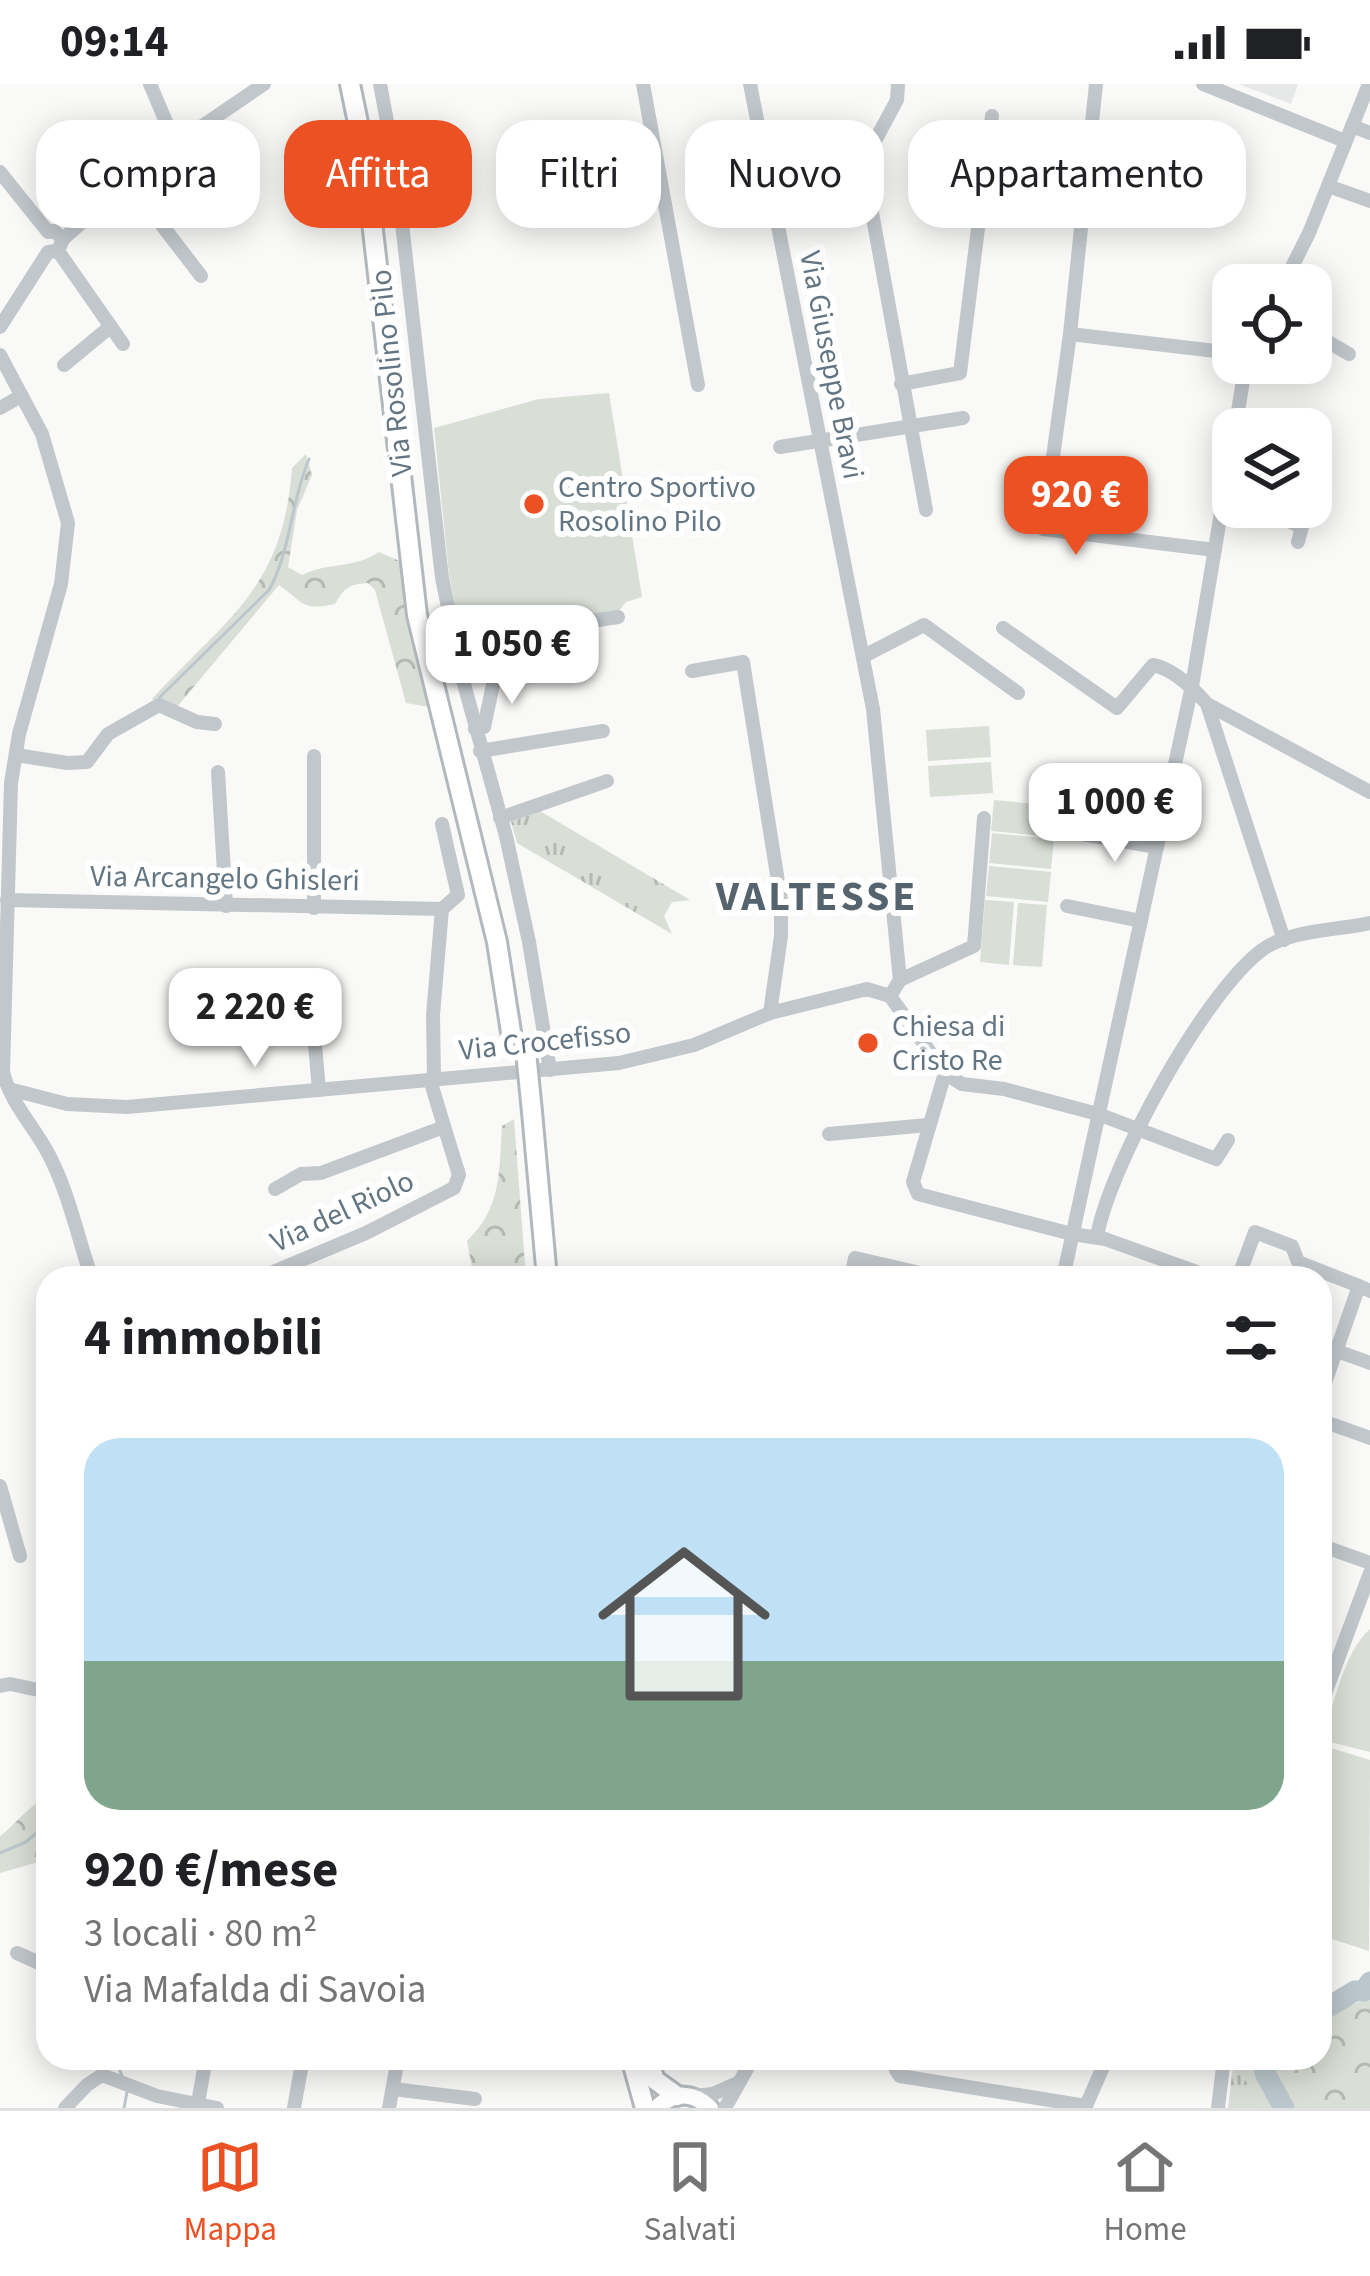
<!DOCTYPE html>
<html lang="it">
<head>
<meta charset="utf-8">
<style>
  :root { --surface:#fff; --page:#f6f6f6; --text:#202124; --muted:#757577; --line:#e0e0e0; --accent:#ec5124 }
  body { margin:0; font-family:"Source Sans 3",sans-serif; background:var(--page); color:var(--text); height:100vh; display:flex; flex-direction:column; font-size:45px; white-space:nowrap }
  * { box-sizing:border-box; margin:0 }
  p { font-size:39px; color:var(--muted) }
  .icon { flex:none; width:66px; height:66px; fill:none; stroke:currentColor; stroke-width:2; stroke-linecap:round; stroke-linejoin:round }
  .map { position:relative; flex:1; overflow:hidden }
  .sheet { position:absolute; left:36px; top:1182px; width:1296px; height:804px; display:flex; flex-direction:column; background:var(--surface); border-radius:36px; box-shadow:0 6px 30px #0003 }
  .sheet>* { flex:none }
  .top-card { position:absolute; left:36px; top:36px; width:1299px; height:108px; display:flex; gap:24px }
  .fabs { position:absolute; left:1212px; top:180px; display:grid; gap:24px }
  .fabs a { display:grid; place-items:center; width:120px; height:120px; border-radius:24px; background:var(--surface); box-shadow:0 6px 30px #0003; font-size:60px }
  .price { position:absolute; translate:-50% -102px; padding:0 27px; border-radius:24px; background:#fff; color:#222; font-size:39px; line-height:78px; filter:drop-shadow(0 3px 6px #0008) }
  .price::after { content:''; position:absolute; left:50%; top:72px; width:36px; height:27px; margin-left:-18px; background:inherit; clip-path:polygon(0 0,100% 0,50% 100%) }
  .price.selected { background:var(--accent); color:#fff }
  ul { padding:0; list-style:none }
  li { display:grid; align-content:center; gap:24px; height:636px; padding:0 48px }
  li+li { border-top:3px solid var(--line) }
  li span { display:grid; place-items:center; height:372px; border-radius:36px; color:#555 }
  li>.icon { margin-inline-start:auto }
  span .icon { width:216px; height:216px; fill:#fffc; stroke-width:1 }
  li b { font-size:51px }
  h2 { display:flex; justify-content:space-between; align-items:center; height:144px; padding:0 48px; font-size:51px }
  .pill { padding:0 42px; border-radius:36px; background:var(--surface); box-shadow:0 6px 30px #0003; font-size:42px; line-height:108px }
  .pill.selected { background:var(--accent); color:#fff }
  .status { display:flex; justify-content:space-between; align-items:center; height:84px; padding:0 60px; background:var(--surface); direction:ltr }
  .status svg { height:33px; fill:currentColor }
  .tabs { display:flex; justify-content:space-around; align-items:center; height:168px; border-top:3px solid var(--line); background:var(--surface); font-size:33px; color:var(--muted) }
  .tabs a { display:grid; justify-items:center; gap:6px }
  .tabs .selected { color:var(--accent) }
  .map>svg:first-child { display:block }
  .built { fill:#e7e8e8 }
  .grass { fill:#d9ded6 }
  .forest { fill:url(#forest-crowns) }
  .park { fill:url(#park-tufts) }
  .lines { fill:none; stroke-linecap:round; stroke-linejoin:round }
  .stream { stroke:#bbc7cc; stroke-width:3 }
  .river { stroke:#bbc7cc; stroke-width:21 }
  .major-casing { stroke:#b3b9be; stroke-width:22 }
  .highway-casing { stroke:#b3b8bc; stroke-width:24 }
  .minor { stroke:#c2c7cb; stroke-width:14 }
  .major { stroke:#fff; stroke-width:16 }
  .highway { stroke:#fff; stroke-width:18 }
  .highway-bridge-casing { stroke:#b3b8bc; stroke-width:24; stroke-linecap:butt }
  .highway-bridge { stroke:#fff; stroke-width:18 }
  .poi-dot { fill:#ec5124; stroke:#fff; stroke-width:4.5 }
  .labels { text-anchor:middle; stroke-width:12; stroke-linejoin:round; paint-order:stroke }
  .street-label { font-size:30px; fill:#637583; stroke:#fff }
  .poi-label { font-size:30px; fill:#637583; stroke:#fff; text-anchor:start }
  .district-label { font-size:42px; font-weight:bold; letter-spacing:3px; fill:#55636e; stroke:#fff }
</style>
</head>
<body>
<div class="status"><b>09:14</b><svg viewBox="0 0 49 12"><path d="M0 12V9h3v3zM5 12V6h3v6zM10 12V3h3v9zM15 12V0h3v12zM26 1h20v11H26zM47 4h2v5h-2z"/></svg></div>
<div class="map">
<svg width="1370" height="2024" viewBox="0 0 1370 2024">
  <defs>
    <pattern id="forest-crowns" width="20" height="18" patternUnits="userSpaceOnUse" patternTransform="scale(3)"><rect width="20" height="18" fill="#d9ded6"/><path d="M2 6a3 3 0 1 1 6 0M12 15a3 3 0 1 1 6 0" fill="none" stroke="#b4b9b3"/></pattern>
    <pattern id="park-tufts" width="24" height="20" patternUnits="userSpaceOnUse" patternTransform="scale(3)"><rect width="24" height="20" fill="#d9ded6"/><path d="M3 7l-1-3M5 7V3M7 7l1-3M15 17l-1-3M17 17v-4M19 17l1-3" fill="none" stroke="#b4b9b3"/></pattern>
  </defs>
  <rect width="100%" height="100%" fill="#f9f9f7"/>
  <path class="built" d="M 1238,0 L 1298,0 L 1291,20 Z"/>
  <g class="grass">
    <path d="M 609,309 L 642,513 L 626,518 L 619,527 L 461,554 L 449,490 L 434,344 L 539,315 Z"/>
    <path d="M 989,642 L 991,673 L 928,677 L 926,646 Z"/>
    <path d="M 991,678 L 993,709 L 930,713 L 928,682 Z"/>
    <path d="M 994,716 L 1056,722 L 1053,753 L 991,747 Z"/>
    <path d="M 992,749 L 1054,755 L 1051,785 L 989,779 Z"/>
    <path d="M 989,782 L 1051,788 L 1048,818 L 986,812 Z"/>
    <path d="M 985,816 L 1014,818 L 1009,881 L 980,878 Z"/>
    <path d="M 1018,819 L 1047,821 L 1042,883 L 1013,881 Z"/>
    <path d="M 1370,1545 L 1370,1668 L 1322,1656 C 1334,1622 1343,1569 1370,1545 Z"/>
    <path d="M 1331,1664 L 1370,1676 L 1369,1867 L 1320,1851 L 1320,1698 Z"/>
    <path d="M 1235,1974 L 1265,1974 L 1267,1989 L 1288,2024 L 1262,2024 L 1243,1992 L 1232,1990 Z"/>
  </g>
  <g class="forest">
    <path d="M 306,370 L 312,391 L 297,426 L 288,483 L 302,491 C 328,478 355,485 379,468 L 404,479 L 429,623 L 406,619 L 375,506 L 368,499 C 349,500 344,504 335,520 C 302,527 304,519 279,501 L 176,624 L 152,615 C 227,533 283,506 292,384 Z"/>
    <path d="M 514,1035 L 526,1194 L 474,1194 L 467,1157 C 502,1123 499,1088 502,1042 Z"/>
    <path d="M 48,1713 L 48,1764 L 35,1779 L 0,1789 L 0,1752 C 18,1739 28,1721 48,1713 Z"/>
    <path d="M 1370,1914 L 1370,2024 L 1290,2024 L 1269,1989 L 1267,1974 L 1320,1974 L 1320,1933 Z"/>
  </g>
  <g class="park">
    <path d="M 540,727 L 690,816 L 672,818 L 664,832 L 672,850 L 517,759 L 511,738 Z"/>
    <path d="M 1232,1990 L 1243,1992 L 1262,2024 L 1228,2024 Z"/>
  </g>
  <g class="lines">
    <g class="stream">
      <path d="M 160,613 L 269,506 C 291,466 291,417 309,375"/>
      <path d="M 0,1769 L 26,1758 L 48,1739"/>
      <path d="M 1364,1907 L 1370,1913"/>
      <path d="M 115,1974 L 122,1992"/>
      <path d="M 124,2024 L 127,2008"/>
    </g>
    <g class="river">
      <path d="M 1320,1928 L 1355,1907 L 1364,1907 L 1370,1898"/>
      <path d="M 1263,1974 L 1265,1989 L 1284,2024"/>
    </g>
    <g class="major-casing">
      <path id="major" d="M 657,2024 C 674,2007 693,2008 710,2024"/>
    </g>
    <g class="highway-casing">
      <g id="highway">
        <path d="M 350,0 L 364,68 L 417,531 L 497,858 L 513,961"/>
        <path d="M 532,1028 L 547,1194"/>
        <path d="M 631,1974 L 645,2024"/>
        <path d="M 647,1974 L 655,1996 L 677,2012"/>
      </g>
    </g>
    <g class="minor">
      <path d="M 150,0 L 175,59"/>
      <path d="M 380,0 L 396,86 L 442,494 L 464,600 L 506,752 L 529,858 L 550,986"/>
      <path d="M 643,0 L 698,301"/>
      <path d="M 750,0 L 873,625 L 900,896 L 890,912"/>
      <path d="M 898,0 L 897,16 L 863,79 L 926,426"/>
      <path d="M 1096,0 L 1070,250 L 1043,445 L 1215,466"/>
      <path d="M 1203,0 L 1345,57"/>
      <path d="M 1352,42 L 1370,49"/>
      <path d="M 0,88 L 48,148 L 54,147 L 63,155 L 58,167 L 48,168 L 0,243"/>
      <path d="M 767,94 L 863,79"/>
      <path d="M 128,97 L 201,192"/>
      <path d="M 1328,102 L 1370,117"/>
      <path d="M 63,155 L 151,77 L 264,0"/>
      <path d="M 58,167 L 123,260"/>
      <path d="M 1283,201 L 1309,149 L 1369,0"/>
      <path d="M 1311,248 L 1349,270"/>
      <path d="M 1070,250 L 1233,269"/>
      <path d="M 0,271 L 42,350 L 68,439 L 61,500 L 19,650 L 11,699 L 3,988 C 11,1020 34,1042 49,1071 C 68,1107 77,1150 90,1189"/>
      <path d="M 64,281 L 110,243"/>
      <path d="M 901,300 L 960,289 L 992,32"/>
      <path d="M 0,324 L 21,312"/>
      <path d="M 780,363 L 963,334"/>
      <path d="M 1257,423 L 1302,443 L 1298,458"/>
      <path d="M 1003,544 L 1117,624 L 1153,581 C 1174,585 1193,604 1207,620 L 1284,856"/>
      <path d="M 457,572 L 535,562 L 539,545 L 618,533"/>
      <path d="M 864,572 L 924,541 L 1018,609"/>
      <path d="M 692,587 L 743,578 L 781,816 L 781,852 L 770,929"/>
      <path d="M 1207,620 L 1370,708"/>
      <path d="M 475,645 L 484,643 L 494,596 L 564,586"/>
      <path d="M 480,667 L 603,647"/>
      <path d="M 16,671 L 67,679 L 87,678 L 108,650 L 159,621 L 197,638 L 215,640"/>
      <path d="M 314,672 L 314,824"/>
      <path d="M 218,688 L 226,822"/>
      <path d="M 500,734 L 607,697"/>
      <path d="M 1082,750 L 1157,763"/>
      <path d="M 7,816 L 442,825 L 458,811 L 442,740"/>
      <path d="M 1067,822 L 1141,837"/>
      <path d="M 900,896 L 974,862 L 984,734"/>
      <path d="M 312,926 L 319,1006"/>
      <path d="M 945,989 L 913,1098 L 918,1110 L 1072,1150 L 1105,1155 L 1214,1194"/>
      <path d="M 434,995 L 433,931 L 442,825"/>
      <path d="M 9,1005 L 67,1020 L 127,1023 L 619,979 L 694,961 L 770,929 L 867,905 L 890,912 L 945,989 L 962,1000 L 1004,1005 L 1098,1030 L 1216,1075 L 1228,1056"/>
      <path d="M 829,1050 L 928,1041"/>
      <path d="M 275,1105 L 301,1090 L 321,1089 L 444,1043"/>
      <path d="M 1097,1152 C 1110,1081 1204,909 1262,866 C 1289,846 1338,846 1370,839"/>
      <path d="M 259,1194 L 366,1149 L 454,1104 L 459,1091 L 430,996"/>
      <path d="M 851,1194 L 855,1174 L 942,1194"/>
      <path d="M 1063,1194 L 1192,602 L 1246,279"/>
      <path d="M 1238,1194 L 1255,1148 L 1292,1162 L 1298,1178 L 1359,1202"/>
      <path d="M 1337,1267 L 1370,1279"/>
      <path d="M 1320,1313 L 1359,1202 L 1370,1207"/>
      <path d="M 1320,1336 L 1370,1354"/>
      <path d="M 0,1402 L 20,1472"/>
      <path d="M 1320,1461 L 1370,1479"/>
      <path d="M 0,1602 L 10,1600 L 48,1608"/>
      <path d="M 1320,1623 L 1370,1489"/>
      <path d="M 17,1869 L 48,1883"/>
      <path d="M 898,1974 L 896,1986 L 900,1992 L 1086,2022"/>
      <path d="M 393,2005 L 475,2015"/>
      <path d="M 693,2012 L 713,2010 L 738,1999"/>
      <path d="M 198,2019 L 206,1974"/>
      <path d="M 65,2024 L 87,2001 L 102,1991 L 157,2012 L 217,2024"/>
      <path d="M 294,2024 L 303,1974"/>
      <path d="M 389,2024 L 398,1974"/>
      <path d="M 725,2024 L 753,1974"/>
      <path d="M 1085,2024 L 1107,1974"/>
      <path d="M 1218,2024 L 1224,1974"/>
    </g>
    <use href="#major" class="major"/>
    <use href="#highway" class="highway"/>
    <g class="highway-bridge-casing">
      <path id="highway-bridge" d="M 525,958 L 532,1028"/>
    </g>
    <use href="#highway-bridge" class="highway-bridge"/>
  </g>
  <g class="poi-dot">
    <circle cx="534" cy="420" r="12"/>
    <circle cx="868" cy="959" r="12"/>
  </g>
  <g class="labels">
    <g class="street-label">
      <text transform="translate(832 281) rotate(79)" y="10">Via Giuseppe Bravi</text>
      <text transform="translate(391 289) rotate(-96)" y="10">Via Rosolino Pilo</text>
      <text transform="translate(225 794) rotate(1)" y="10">Via Arcangelo Ghisleri</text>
      <text transform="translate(545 957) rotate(-6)" y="10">Via Crocefisso</text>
      <text transform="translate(342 1127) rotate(-25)" y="10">Via del Riolo</text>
    </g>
    <g class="poi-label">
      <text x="558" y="413">Centro Sportivo<tspan x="558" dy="34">Rosolino Pilo</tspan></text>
      <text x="892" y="952">Chiesa di<tspan x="892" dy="34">Cristo Re</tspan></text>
    </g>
    <g class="district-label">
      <text x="817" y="826">VALTESSE</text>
    </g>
  </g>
</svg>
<div class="fabs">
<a><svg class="icon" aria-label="locate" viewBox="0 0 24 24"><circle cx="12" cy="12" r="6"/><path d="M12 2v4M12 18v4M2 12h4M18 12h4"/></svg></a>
<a><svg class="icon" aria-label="layers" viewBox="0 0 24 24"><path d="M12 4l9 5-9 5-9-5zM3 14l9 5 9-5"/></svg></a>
</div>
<b class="price selected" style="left:1076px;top:474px">920 €</b>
<b class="price" style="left:512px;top:623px">1 050 €</b>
<b class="price" style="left:1115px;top:781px">1 000 €</b>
<b class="price" style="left:255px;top:986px">2 220 €</b>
<div class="top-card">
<a class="pill">Compra</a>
<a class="pill selected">Affitta</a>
<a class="pill">Filtri</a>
<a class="pill">Nuovo</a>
<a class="pill">Appartamento</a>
</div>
<section class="sheet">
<h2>4 immobili<svg class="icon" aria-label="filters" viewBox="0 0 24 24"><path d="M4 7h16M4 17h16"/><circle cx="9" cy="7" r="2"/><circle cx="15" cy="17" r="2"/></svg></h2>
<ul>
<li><span style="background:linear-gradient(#bfe0f5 60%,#7fa58c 0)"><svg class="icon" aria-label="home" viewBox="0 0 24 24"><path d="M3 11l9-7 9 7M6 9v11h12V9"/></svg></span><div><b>920 €/mese</b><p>3 locali · 80 m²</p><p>Via Mafalda di Savoia</p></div></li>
</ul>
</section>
</div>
<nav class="tabs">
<a class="selected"><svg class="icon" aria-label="map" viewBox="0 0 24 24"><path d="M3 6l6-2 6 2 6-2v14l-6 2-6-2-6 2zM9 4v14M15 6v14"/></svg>Mappa</a>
<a><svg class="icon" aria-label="saved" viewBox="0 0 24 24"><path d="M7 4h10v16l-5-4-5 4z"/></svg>Salvati</a>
<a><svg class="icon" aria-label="home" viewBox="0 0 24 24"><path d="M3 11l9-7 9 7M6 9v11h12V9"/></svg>Home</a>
</nav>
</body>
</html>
